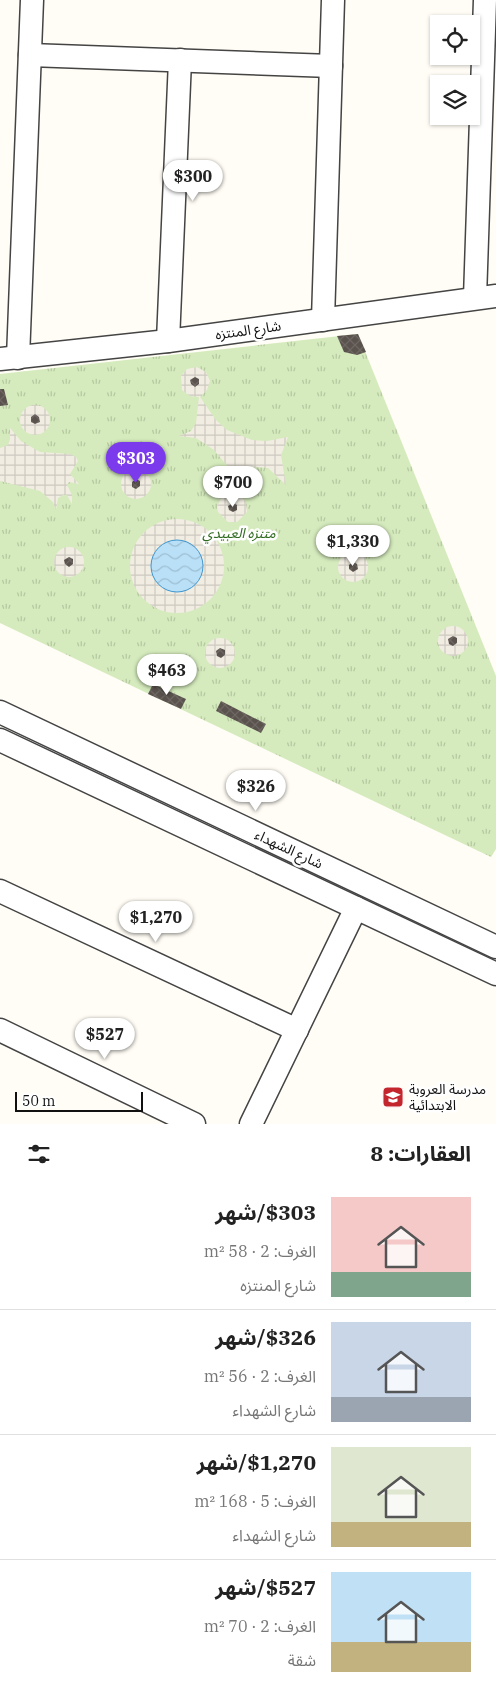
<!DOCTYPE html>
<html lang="ar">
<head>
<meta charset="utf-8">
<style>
  :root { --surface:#fff; --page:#f2f2f2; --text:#222; --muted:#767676; --line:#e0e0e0; --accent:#7c3aed }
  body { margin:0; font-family:"IBM Plex Serif","Noto Sans Arabic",serif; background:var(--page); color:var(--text); direction:rtl; height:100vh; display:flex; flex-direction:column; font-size:19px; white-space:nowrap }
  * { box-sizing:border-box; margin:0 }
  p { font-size:16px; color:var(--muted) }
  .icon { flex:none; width:28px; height:28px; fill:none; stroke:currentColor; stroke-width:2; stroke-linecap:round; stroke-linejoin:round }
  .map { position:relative; height:1124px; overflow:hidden; direction:ltr }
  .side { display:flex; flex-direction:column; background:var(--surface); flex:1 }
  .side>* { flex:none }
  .controls { position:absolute; left:430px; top:15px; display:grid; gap:10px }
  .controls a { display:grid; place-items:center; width:50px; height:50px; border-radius:0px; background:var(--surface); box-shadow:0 1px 4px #0004; font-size:25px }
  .scale { position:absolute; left:15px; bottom:12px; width:128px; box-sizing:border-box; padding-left:5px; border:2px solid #111; border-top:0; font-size:14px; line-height:18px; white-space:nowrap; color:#111; -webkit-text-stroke:4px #fff; paint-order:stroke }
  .price { position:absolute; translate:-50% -42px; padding:0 11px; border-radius:18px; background:#fff; color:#222; font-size:16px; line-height:32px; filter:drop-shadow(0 1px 2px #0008) }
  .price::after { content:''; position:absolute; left:50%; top:30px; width:15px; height:11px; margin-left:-8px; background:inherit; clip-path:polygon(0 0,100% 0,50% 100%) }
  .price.on { background:var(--accent); color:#fff }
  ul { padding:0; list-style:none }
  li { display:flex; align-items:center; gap:15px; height:125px; padding:0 25px }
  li+li { border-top:1px solid var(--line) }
  li span { display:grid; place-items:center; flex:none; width:140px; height:100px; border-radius:0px; color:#555 }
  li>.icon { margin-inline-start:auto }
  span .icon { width:60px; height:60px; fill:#fffc; stroke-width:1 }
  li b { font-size:21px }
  h2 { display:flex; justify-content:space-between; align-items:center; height:60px; padding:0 25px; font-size:21px }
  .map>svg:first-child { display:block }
  .park { fill:url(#park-tufts) }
  .plaza { fill:url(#plaza-grid) }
  .water { fill:url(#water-waves); stroke:#3f96cf }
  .building { fill:url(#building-cross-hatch) }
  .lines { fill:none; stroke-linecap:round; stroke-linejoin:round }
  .minor-casing { stroke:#444; stroke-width:25 }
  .minor { stroke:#fff; stroke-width:22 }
  .labels { text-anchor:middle; stroke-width:5; stroke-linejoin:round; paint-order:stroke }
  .street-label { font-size:14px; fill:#111; stroke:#fff }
  .park-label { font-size:14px; font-style:italic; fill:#2f6b1f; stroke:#fff }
  .poi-label { font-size:14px; fill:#111; stroke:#fff; text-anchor:start }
</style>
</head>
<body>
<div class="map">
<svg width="496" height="1124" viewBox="0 0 496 1124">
  <defs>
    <pattern id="park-tufts" width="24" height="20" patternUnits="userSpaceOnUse" patternTransform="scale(1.25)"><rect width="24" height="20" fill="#d5ebbd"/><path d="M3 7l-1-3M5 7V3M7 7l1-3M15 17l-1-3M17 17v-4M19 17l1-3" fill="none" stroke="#b6c8a1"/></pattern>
    <pattern id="plaza-grid" width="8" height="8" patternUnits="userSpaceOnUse" patternTransform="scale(1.25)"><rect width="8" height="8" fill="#f1ede2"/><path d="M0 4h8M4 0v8" fill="none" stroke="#cecac1"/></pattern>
    <pattern id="water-waves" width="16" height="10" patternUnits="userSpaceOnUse" patternTransform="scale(1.25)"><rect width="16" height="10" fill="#b9e0f7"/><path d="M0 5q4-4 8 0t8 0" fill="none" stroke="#9ebfd3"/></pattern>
    <pattern id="building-cross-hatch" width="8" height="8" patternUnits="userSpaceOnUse" patternTransform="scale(1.25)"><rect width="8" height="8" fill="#5a524d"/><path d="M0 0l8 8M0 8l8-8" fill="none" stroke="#6d6662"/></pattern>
  </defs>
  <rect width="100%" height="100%" fill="#fffdf5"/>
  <path class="park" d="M 358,334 L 496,676 L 496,849 L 491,857 L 0,623 L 0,374 Z"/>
  <g class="plaza">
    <path d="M 197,367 L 206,372 L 210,381 L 207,390 L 200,397 L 216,420 L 227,430 L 252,440 L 267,441 L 288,437 L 281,455 L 286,485 L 268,468 L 255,467 L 248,470 L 240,482 L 237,493 L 246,502 L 247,512 L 237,522 L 228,522 L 218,512 L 217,507 L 221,498 L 230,493 L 237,493 L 230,469 L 214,450 L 196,438 L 179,436 L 191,431 L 196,423 L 199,397 L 190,396 L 182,390 L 181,376 L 187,369 Z"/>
    <circle cx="35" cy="420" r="15"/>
    <path d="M 10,428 L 21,441 L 40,452 L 70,454 L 76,457 L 78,461 L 70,474 L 79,484 L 69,482 L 67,485 L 72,495 L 72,504 L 67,495 L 63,495 L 58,498 L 56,510 L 53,502 L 40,491 L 0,481 L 0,448 L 8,445 L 10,439 Z"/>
    <circle cx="136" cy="484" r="15"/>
    <circle cx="177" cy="566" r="47"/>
    <circle cx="69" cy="562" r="15"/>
    <circle cx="353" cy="567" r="15"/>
    <circle cx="453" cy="641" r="15"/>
    <circle cx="220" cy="653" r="15"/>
  </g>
  <circle class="water" cx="177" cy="566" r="26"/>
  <g class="building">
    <path d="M 358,334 L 366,352 L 357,355 L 344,352 L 337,336 Z"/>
    <path d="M 195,377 L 199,379 L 199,384 L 195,387 L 191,384 L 190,380 Z"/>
    <path d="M 0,389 L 4,389 L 8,405 L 0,406 Z"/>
    <path d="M 35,414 L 39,417 L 40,422 L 35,424 L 31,422 L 31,417 Z"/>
    <path d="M 136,479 L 140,481 L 140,486 L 136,489 L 132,487 L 132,482 Z"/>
    <path d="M 233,503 L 237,505 L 237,510 L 233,512 L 229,510 L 228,506 Z"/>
    <path d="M 69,557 L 73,559 L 73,564 L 69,567 L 65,564 L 64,560 Z"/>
    <path d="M 353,562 L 357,564 L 358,569 L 353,572 L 349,569 L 349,565 Z"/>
    <path d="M 453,636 L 457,638 L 457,643 L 453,646 L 449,644 L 448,639 Z"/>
    <path d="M 220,648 L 225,650 L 225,655 L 221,658 L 217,656 L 216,651 Z"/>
    <path d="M 153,684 L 186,699 L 181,709 L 148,694 Z"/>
    <path d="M 221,701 L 266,724 L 261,733 L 216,711 Z"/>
  </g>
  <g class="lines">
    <g class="minor-casing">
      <g id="minor">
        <path d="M 30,55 L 331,66"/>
        <path d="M 475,298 L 485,0"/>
        <path d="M 323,320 L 333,0"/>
        <path d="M 168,341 L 180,60"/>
        <path d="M 18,358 L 32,0"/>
        <path d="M 0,359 L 168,341 L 496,296"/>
        <path d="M 0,712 L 496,947"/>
        <path d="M 0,740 L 496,974"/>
        <path d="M 0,891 L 297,1030"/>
        <path d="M 0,1030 L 194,1124"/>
        <path d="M 251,1124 L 356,908"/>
      </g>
    </g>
    <use href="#minor" class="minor"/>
  </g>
  <defs>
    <g id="school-square" transform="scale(1.125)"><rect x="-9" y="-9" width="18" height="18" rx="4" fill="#c4262e" stroke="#fff"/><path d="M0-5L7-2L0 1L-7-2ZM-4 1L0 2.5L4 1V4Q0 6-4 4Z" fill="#fff"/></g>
  </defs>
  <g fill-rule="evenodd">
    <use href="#school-square" x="393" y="1097"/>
  </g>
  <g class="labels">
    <g class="street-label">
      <text transform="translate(248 330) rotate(-8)" y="5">شارع المنتزه</text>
      <text transform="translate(289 849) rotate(25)" y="5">شارع الشهداء</text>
    </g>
    <g class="park-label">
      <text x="239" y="538">متنزه العبيدي</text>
    </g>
    <g class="poi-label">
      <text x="409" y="1094">مدرسة العروبة<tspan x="409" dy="16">الابتدائية</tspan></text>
    </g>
  </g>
</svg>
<div class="controls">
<a><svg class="icon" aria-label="locate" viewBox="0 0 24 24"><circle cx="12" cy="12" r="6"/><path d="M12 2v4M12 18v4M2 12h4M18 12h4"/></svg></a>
<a><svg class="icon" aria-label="layers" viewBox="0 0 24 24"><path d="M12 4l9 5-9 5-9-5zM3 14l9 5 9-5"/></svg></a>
</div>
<div class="scale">50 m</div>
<b class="price" style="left:193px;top:202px">$300</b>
<b class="price on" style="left:136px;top:484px">$303</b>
<b class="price" style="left:233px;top:508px">$700</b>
<b class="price" style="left:353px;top:567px">$1,330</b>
<b class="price" style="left:167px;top:696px">$463</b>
<b class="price" style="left:256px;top:812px">$326</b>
<b class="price" style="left:156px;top:943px">$1,270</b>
<b class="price" style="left:105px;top:1060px">$527</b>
</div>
<section class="side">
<h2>العقارات: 8<svg class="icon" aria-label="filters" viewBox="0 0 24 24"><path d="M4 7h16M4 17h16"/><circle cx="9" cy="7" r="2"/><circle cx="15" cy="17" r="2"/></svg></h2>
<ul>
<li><span style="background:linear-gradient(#f6c9c9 75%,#7fa58c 0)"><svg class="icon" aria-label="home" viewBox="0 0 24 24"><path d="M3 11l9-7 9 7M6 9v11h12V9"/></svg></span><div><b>$303/شهر</b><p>الغرف: 2 · 58 m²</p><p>شارع المنتزه</p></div></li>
<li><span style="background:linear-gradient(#c9d6e8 75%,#9aa5b1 0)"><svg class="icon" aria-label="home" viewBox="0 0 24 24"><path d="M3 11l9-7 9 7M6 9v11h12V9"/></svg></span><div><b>$326/شهر</b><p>الغرف: 2 · 56 m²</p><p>شارع الشهداء</p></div></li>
<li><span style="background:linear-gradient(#dfe7d0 75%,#c2b280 0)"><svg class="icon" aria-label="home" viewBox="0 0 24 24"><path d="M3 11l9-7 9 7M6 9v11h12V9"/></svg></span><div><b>$1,270/شهر</b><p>الغرف: 5 · 168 m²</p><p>شارع الشهداء</p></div></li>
<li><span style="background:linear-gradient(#bfe0f5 70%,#c2b280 0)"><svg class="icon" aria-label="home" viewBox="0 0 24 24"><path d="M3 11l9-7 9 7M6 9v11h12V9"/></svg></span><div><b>$527/شهر</b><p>الغرف: 2 · 70 m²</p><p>شقة</p></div></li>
</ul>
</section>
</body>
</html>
